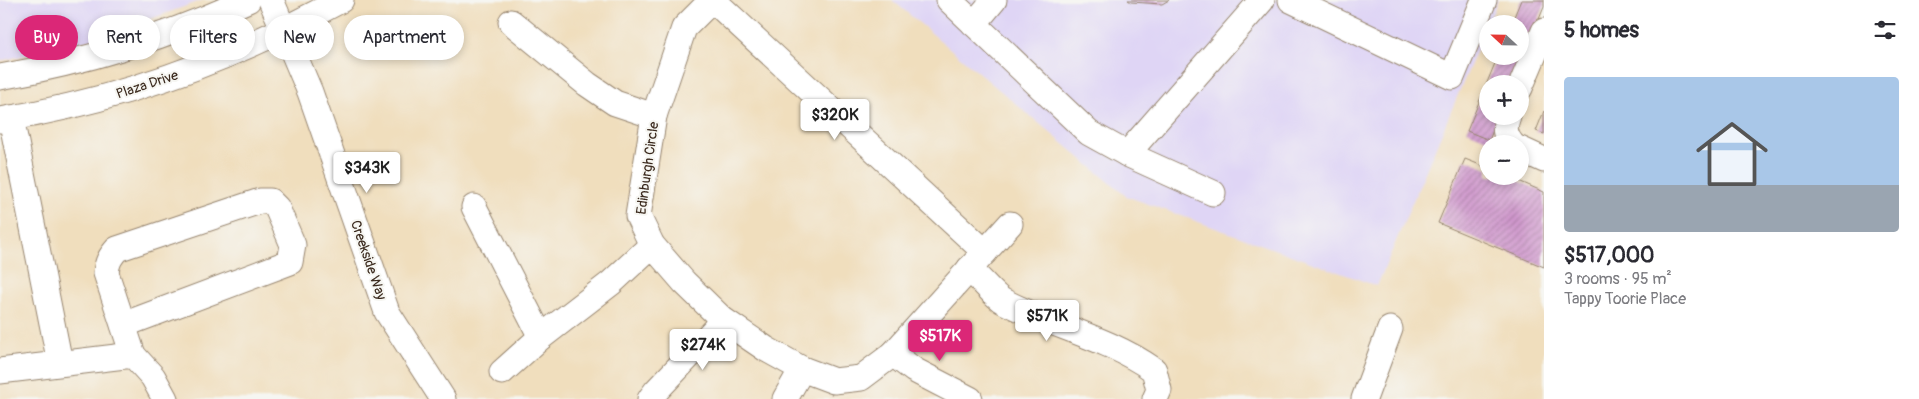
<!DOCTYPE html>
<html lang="en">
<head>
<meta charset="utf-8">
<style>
  :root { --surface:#fff; --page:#f7f7f7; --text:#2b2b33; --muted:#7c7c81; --accent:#db2777 }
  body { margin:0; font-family:Pangolin,sans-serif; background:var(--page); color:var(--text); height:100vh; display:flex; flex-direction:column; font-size:19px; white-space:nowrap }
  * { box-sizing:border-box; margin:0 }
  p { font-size:16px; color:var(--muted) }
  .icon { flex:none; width:28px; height:28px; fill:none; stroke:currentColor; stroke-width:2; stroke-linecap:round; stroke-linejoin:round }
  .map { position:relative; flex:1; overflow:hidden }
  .sheet { display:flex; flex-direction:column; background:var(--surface); width:375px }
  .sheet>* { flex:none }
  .hud { position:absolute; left:15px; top:15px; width:475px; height:45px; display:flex; gap:10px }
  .needle { width:32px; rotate:292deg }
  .tools { position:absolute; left:1479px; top:15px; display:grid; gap:10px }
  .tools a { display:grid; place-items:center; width:50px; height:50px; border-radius:50%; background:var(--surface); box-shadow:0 2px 8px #0003; font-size:25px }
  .price { position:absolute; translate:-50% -42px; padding:0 11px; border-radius:5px; background:#fff; color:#222; font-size:16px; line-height:32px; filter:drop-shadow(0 1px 2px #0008) }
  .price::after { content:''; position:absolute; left:50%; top:30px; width:15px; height:11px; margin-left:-8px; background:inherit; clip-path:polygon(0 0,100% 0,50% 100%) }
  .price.selected { background:var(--accent); color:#fff }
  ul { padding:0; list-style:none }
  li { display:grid; align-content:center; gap:10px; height:265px; padding:0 20px }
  li span { display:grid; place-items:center; height:155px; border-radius:5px; color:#555 }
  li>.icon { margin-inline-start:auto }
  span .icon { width:90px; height:90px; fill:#fffc; stroke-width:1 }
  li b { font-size:21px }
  h2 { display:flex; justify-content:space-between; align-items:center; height:60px; padding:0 20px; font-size:21px }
  .pill { padding:0 18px; border-radius:22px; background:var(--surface); box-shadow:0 2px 8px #0003; font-size:18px; line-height:45px }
  .pill.selected { background:var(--accent); color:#fff }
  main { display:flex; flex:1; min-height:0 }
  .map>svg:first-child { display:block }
  .built { fill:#dfd5f5 }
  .building { fill:url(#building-hatch) }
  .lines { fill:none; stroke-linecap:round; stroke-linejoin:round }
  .minor-casing { stroke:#96846e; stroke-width:27 }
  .minor { stroke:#fff; stroke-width:25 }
  .labels { text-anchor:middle; stroke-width:4; stroke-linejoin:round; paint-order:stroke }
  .street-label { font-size:14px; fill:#3b2a1e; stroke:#f6f6f2 }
</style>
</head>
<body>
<main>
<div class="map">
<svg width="1544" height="399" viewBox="0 0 1544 399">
  <defs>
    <pattern id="building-hatch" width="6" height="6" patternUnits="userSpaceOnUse" patternTransform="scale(1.25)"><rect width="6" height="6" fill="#cf96cc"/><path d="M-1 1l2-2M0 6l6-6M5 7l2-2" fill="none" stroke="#a97ba5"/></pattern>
  </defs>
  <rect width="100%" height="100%" fill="#f6f6f2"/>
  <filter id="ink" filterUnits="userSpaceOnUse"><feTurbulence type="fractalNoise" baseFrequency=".02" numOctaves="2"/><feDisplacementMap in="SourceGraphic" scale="10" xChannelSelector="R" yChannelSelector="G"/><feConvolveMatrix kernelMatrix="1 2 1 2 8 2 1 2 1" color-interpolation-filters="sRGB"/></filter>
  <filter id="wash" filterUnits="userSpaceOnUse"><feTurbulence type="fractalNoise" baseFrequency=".0096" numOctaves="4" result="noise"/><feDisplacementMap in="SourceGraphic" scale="20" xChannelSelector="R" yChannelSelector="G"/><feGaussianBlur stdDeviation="1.12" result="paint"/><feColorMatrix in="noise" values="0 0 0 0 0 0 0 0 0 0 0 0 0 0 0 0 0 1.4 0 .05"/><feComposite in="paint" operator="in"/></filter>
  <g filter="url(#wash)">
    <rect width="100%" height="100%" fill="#f0debd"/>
    <g class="built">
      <path d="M 0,0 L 203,0 L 92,40 L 0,61 Z"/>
      <path d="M 892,0 L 1498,0 L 1377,286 L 1126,196 Z"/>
    </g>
    <g id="blocks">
      <g class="building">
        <path d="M 1128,0 L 1169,0 L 1162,4 L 1131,2 Z"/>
        <path d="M 1521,0 L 1544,0 L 1544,7 L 1532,36 L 1520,31 L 1520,24 L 1511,24 Z"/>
        <path d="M 1498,56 L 1519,56 L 1523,58 L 1513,84 L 1488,84 L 1488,116 L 1499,116 L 1489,140 L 1467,131 Z"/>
        <path d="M 1544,111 L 1544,134 L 1536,131 Z"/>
        <path d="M 1465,159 L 1488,168 L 1488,176 L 1507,176 L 1544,192 L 1544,267 L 1438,223 Z"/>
      </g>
    </g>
  </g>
  <g filter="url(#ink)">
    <use href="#blocks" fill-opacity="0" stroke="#96846e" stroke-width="1"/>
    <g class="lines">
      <g class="minor-casing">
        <g id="minor">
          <path d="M 271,0 L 310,92 L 387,312 L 443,399"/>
          <path d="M 712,0 L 684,28 L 654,116 L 638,216 L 652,245 L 684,282 L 722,319 L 766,349 L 802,369 L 834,381 L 861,378 L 893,354 L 1010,224"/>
          <path d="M 713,0 L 985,252"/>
          <path d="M 949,0 L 1089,133 L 1127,154 L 1262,0"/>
          <path d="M 1291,0 L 1452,77 L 1484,0"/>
          <path d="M 511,22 L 587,84 L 615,103 L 654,116"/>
          <path d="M 974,24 L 994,0"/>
          <path d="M 0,77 C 86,62 169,36 248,0"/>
          <path d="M 1520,88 L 1544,31"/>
          <path d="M 1508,116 C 1504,127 1504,135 1512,144"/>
          <path d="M 11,118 L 60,363"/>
          <path d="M 0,120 C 122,100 233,59 341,0"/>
          <path d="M 1520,149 L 1544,160"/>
          <path d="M 1127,154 L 1213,193"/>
          <path d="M 474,207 L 541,337"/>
          <path d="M 969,269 C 979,277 995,297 1003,301 C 1052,326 1109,338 1154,370 L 1159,390 L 1155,399"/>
          <path d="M 123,325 L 290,262 L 293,245 L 277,208 L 270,201 L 260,201 L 117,249 C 110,257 107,262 106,273 L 133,355"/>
          <path d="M 893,354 L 914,370 L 970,399"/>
          <path d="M 0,371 L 133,355 L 153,377 L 165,399"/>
          <path d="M 502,372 L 541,337 L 611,283 L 652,245"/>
          <path d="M 650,399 L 656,391 L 714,330 L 722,319"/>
          <path d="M 785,399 L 802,369"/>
          <path d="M 1364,399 L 1390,329"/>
        </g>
      </g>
      <use href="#minor" class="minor"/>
    </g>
  </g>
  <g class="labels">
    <g class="street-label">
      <text transform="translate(147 84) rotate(-18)" y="5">Plaza Drive</text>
      <text transform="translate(647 168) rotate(-82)" y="5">Edinburgh Circle</text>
      <text transform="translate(369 260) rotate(71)" y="5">Creekside Way</text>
    </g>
  </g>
</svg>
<div class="tools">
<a><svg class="needle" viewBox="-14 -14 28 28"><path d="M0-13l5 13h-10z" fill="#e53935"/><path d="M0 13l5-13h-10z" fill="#7c7c81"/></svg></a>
<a>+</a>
<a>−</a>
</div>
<b class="price" style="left:835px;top:141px">$320K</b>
<b class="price" style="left:367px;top:194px">$343K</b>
<b class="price" style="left:1047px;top:342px">$571K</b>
<b class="price selected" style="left:940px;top:362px">$517K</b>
<b class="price" style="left:703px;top:371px">$274K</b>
<div class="hud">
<a class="pill selected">Buy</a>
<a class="pill">Rent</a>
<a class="pill">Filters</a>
<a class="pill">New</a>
<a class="pill">Apartment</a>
</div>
</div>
<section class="sheet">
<h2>5 homes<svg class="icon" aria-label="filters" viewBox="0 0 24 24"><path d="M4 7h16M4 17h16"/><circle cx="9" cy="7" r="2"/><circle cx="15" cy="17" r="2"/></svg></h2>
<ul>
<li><span style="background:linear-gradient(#a9c7e8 70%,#9aa5b1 0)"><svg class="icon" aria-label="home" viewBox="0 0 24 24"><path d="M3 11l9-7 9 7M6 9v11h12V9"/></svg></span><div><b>$517,000</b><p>3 rooms · 95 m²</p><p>Tappy Toorie Place</p></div></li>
</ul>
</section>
</main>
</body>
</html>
